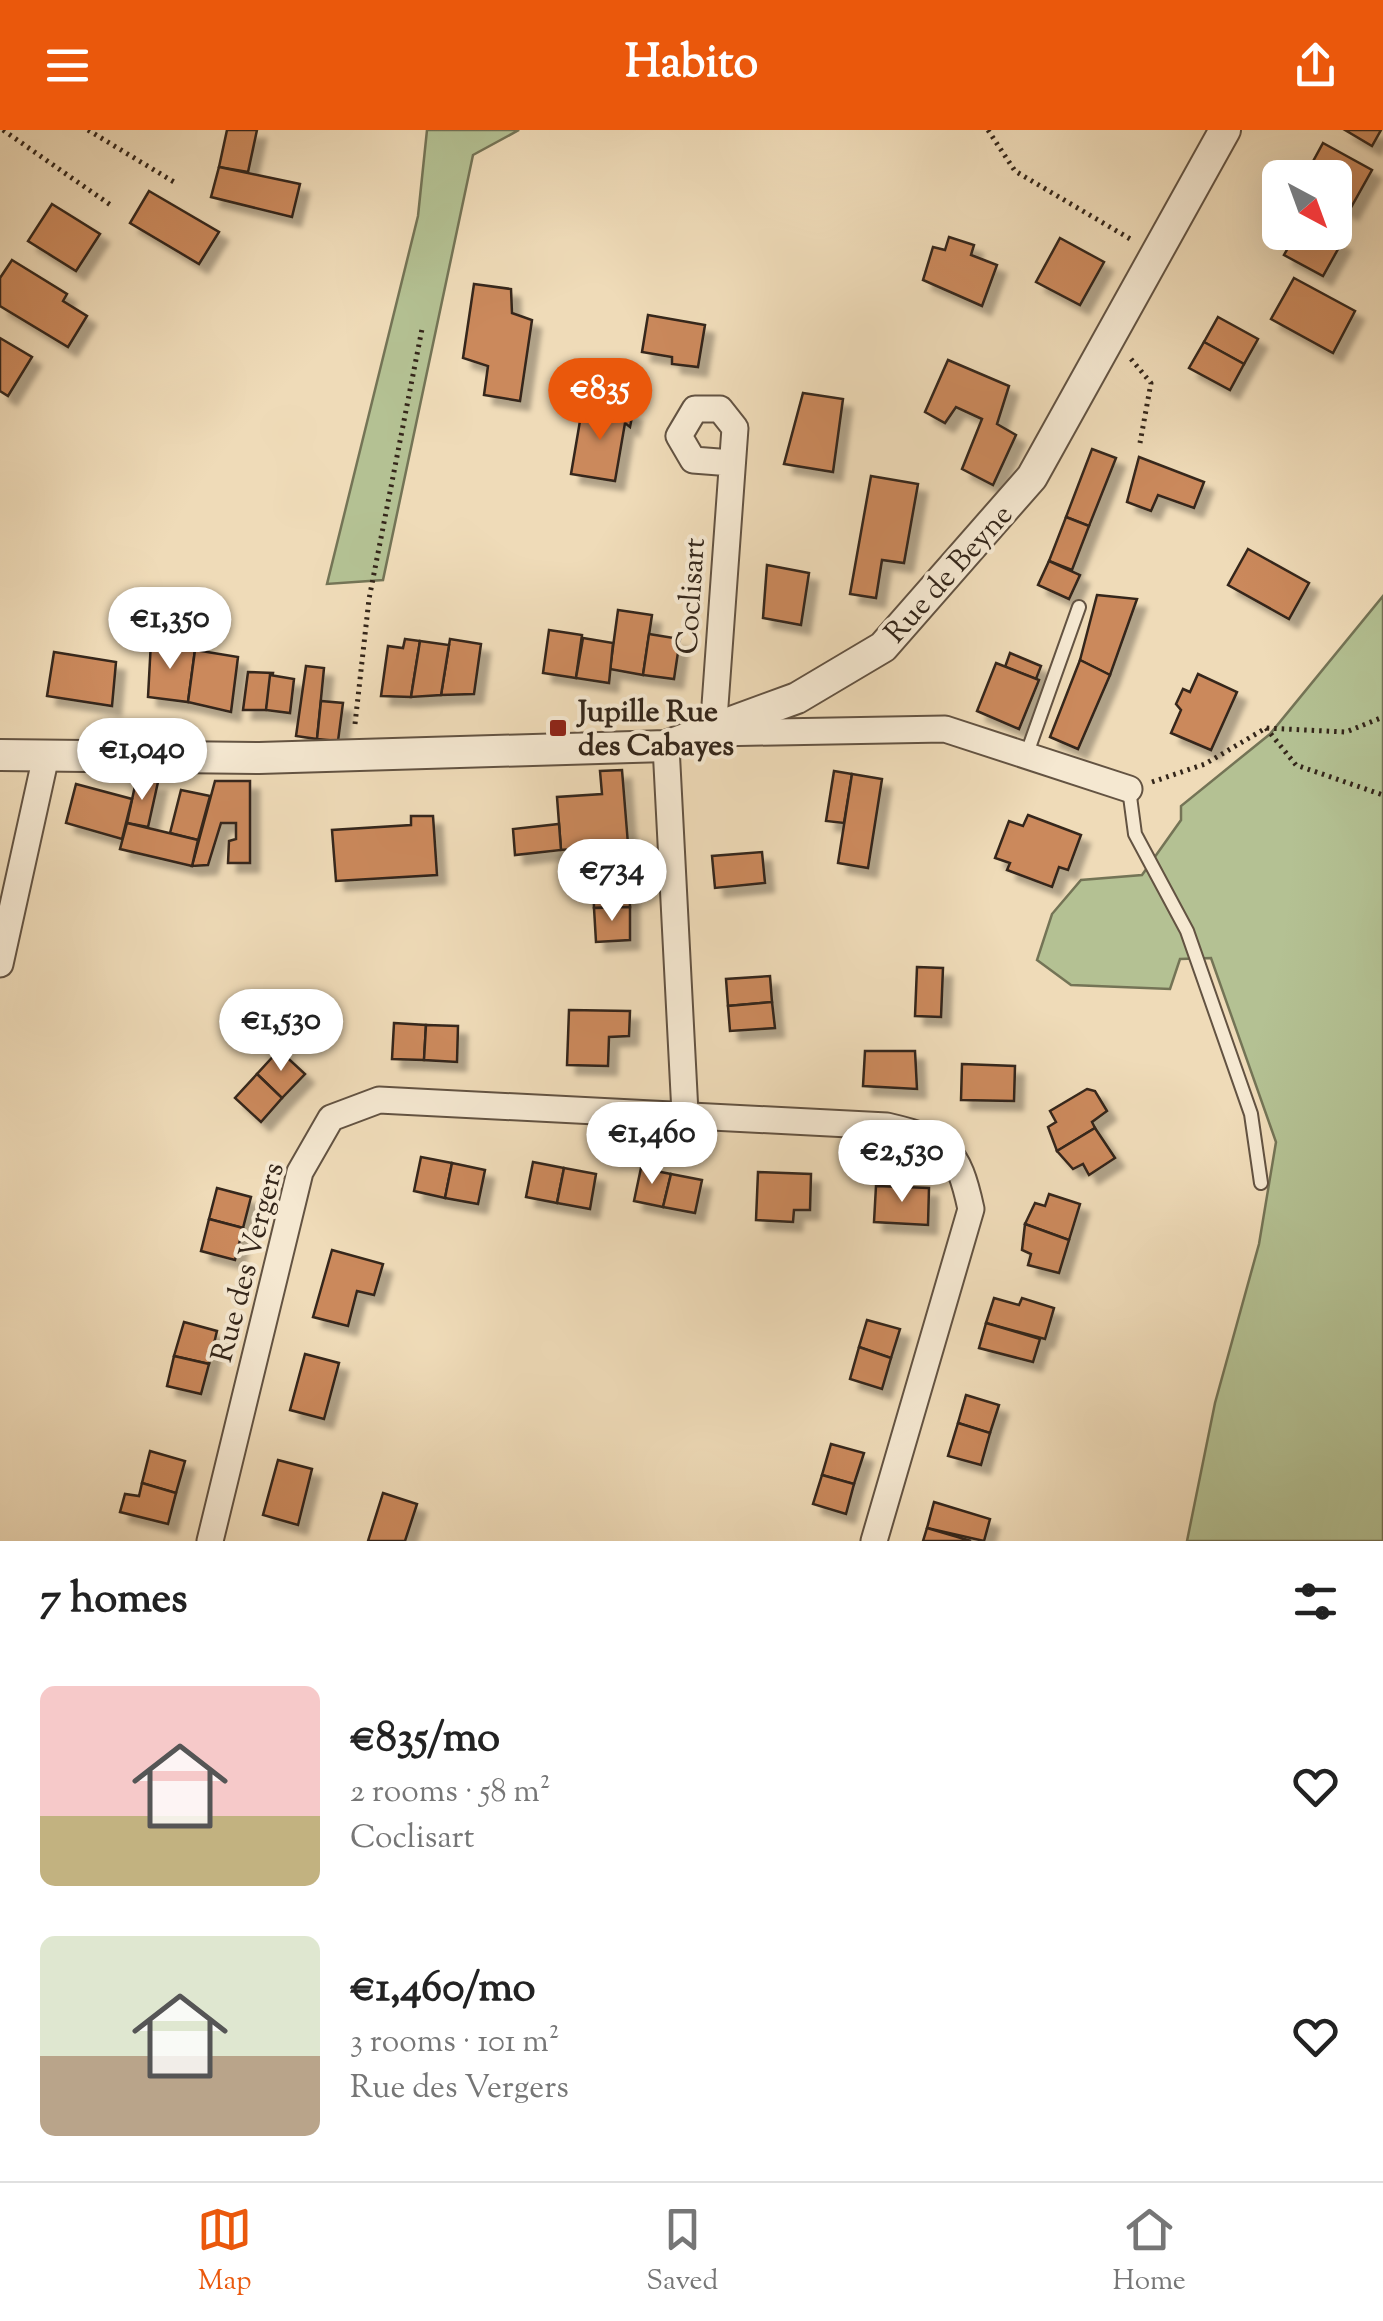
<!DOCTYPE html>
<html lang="en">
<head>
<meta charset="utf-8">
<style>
  :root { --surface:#fff; --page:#f6f6f6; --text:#222; --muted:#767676; --line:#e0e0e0; --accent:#ea580c }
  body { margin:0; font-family:"Sorts Mill Goudy",serif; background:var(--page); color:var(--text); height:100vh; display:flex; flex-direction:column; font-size:38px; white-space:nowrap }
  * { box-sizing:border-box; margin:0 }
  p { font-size:32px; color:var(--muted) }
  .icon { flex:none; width:55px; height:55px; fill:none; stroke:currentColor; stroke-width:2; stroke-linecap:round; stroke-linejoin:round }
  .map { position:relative; height:1411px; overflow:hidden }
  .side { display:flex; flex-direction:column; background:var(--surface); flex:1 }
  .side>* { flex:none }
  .needle { width:65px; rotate:139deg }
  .tools { position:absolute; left:1262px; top:30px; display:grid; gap:20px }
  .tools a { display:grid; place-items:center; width:90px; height:90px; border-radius:15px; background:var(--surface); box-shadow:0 10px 40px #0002; font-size:50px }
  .price { position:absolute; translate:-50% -85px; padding:0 22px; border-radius:35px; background:#fff; color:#222; font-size:32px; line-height:65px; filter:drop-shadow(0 2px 5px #0008) }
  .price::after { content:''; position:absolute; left:50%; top:60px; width:30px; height:22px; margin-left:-15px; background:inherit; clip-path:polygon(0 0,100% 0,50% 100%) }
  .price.active { background:var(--accent); color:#fff }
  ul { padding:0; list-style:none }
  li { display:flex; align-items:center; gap:30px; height:250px; padding:0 40px }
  li span { display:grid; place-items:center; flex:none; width:280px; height:200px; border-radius:15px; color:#555 }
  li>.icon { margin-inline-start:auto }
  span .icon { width:120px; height:120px; fill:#fffc; stroke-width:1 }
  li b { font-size:42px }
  h2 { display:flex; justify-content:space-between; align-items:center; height:120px; padding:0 40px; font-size:42px }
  header { display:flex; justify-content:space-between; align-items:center; height:130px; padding:0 40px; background:var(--accent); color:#fff; font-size:45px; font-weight:700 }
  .menu { display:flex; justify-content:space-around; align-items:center; height:140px; border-top:2px solid var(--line); background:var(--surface); font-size:28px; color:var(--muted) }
  .menu a { display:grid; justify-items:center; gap:5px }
  .menu .active { color:var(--accent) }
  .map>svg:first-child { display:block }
  .green { fill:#b4c193; stroke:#747456; stroke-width:2.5 }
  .building { fill:#cb895c; stroke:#34261a; stroke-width:2.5; filter:url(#shadow) }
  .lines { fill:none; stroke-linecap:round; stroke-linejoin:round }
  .service-casing { stroke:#635342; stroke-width:16 }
  .minor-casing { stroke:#635342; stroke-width:29 }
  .tertiary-casing { stroke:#635342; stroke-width:34 }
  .path { stroke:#34261a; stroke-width:5; stroke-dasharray:2.5 5; stroke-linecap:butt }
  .service { stroke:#f5e8d1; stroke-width:12 }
  .minor { stroke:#f5e8d1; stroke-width:25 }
  .tertiary { stroke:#f5e8d1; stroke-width:30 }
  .poi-dot { fill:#8f2418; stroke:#f5e8d1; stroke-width:4 }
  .labels { text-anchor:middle; stroke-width:8; stroke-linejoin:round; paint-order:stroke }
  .street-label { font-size:30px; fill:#34261a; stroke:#f5e8d1 }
  .poi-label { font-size:30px; font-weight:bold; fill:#34261a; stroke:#f5e8d1; text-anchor:start }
</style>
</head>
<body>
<header><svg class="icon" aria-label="menu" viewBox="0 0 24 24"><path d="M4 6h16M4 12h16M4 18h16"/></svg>Habito<svg class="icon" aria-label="share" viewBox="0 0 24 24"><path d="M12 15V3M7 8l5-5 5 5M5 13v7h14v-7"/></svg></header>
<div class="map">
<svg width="1383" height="1411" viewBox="0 0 1383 1411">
  <defs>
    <filter id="shadow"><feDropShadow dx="9" dy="9" stdDeviation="2.5" flood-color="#0004"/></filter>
  </defs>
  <rect width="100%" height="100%" fill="#efdbb8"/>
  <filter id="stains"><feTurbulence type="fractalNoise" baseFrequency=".002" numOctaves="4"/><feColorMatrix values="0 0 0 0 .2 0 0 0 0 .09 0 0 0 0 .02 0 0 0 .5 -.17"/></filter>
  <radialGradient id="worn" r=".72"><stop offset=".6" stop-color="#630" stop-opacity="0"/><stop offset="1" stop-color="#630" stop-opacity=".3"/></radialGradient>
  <g class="green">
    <path d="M 427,0 L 519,0 L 473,25 L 383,450 L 327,454 L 418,86 Z"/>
    <path d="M 1383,466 L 1383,1411 L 1187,1411 L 1215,1273 L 1259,1114 L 1276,1012 L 1211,828 L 1180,829 L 1170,859 L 1071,855 L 1037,830 L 1052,784 L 1081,750 L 1142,745 L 1181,690 L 1181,676 L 1270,604 Z"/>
  </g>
  <g class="building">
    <path d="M 227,0 L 257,0 L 248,42 L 219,37 Z"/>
    <path d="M 1345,0 L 1381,0 L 1372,16 Z"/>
    <path d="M 1323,13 L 1372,40 L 1349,81 L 1335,73 L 1335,48 L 1304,48 Z"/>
    <path d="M 219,37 L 300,54 L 292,87 L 211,67 Z"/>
    <path d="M 149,61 L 219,102 L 199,134 L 130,93 Z"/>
    <path d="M 52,74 L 100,104 L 76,141 L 28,111 Z"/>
    <path d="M 1297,102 L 1335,102 L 1332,107 L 1342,112 L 1323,146 L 1284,125 Z"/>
    <path d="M 949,107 L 974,115 L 971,125 L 997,135 L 982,176 L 923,150 L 933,117 L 945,120 Z"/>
    <path d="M 1060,108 L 1104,132 L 1080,175 L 1036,152 Z"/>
    <path d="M 12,130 L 67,164 L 63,171 L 87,186 L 68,217 L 0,176 L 0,148 Z"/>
    <path d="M 1294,148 L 1355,181 L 1333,223 L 1271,189 Z"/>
    <path d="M 474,154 L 511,159 L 512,183 L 532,190 L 520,271 L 484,265 L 488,236 L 463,228 Z"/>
    <path d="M 648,185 L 705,195 L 698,237 L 672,234 L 672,227 L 642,222 Z"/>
    <path d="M 1218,187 L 1258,209 L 1244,234 L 1204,212 Z"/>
    <path d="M 0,208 L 32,227 L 8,266 L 0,261 Z"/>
    <path d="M 1204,212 L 1244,234 L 1230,260 L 1189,238 Z"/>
    <path d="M 948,230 L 1009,256 L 997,294 L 1016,305 L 993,355 L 962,339 L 982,289 L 956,277 L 945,293 L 925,282 Z"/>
    <path d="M 803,263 L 843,269 L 833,342 L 784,334 Z"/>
    <path d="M 589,275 L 633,282 L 630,297 L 625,293 L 615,351 L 571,344 L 581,285 L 586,286 Z"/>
    <path d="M 1092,319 L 1116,328 L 1089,396 L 1066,387 Z"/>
    <path d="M 1139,327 L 1204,352 L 1194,378 L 1158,365 L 1151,381 L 1127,372 Z"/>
    <path d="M 871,346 L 918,354 L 904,433 L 882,430 L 876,468 L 850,464 Z"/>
    <path d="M 1066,387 L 1089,396 L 1072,440 L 1049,431 Z"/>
    <path d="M 1248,419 L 1309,453 L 1289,489 L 1228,455 Z"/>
    <path d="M 1049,431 L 1080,445 L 1069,469 L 1038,455 Z"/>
    <path d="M 767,435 L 809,443 L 801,495 L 763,488 Z"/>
    <path d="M 1097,465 L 1137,469 L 1110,545 L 1080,530 Z"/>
    <path d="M 618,480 L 652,485 L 643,545 L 610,539 Z"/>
    <path d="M 549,500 L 582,505 L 576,548 L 543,543 Z"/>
    <path d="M 649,504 L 680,509 L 674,549 L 643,545 Z"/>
    <path d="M 583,508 L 613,513 L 609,553 L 576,548 Z"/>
    <path d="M 405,509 L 420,511 L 411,567 L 381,566 L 388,516 L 403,518 Z"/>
    <path d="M 450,509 L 481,514 L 474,564 L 441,565 Z"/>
    <path d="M 151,511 L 195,520 L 188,572 L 148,567 Z"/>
    <path d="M 420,511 L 449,515 L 441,565 L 411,567 Z"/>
    <path d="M 195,520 L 238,527 L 231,582 L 188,572 Z"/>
    <path d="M 54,522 L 116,532 L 112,576 L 47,566 Z"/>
    <path d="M 1010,523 L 1041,536 L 1036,549 L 1005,537 Z"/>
    <path d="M 1080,530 L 1110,545 L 1078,619 L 1050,607 Z"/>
    <path d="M 996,533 L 1039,550 L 1019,599 L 977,581 Z"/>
    <path d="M 306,536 L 324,538 L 317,609 L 296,606 Z"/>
    <path d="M 248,542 L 273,543 L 266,580 L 243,580 Z"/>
    <path d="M 1198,544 L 1237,562 L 1211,620 L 1171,603 L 1181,580 L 1176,574 L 1183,559 L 1190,562 Z"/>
    <path d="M 270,545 L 294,549 L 290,583 L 266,580 Z"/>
    <path d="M 321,571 L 343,573 L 338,611 L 317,609 Z"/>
    <path d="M 622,640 L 628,714 L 561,720 L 557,667 L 602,664 L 600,641 Z"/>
    <path d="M 834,641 L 852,644 L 844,693 L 826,691 Z"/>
    <path d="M 852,644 L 882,649 L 868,738 L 838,733 Z"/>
    <path d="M 136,651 L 158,652 L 148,697 L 127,693 Z"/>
    <path d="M 215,651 L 250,651 L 250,733 L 228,733 L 229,711 L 236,709 L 236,693 L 221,693 L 208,735 L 192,736 Z"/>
    <path d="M 76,654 L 132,669 L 122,709 L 66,693 Z"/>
    <path d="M 181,660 L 210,666 L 198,710 L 170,703 Z"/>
    <path d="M 1028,685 L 1081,705 L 1068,740 L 1059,737 L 1052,757 L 1007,740 L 1010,733 L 995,728 L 1009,691 L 1023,696 Z"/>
    <path d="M 411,686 L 433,686 L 437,745 L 336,751 L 332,700 L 411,695 Z"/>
    <path d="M 127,693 L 198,710 L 192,736 L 120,719 Z"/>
    <path d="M 559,694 L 561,720 L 515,725 L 513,699 Z"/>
    <path d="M 762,722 L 765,753 L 715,758 L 712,726 Z"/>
    <path d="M 629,745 L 630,777 L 594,778 L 593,746 Z"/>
    <path d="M 630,777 L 630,810 L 596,812 L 594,778 Z"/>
    <path d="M 917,837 L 943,838 L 941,887 L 915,886 Z"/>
    <path d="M 770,846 L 772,872 L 728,876 L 726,849 Z"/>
    <path d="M 772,872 L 775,898 L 730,901 L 728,876 Z"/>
    <path d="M 569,880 L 630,881 L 629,906 L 609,907 L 608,936 L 567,935 Z"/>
    <path d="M 394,893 L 426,895 L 424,930 L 392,929 Z"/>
    <path d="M 426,895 L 458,896 L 457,932 L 424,930 Z"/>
    <path d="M 279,920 L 305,944 L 282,968 L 257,944 Z"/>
    <path d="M 865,921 L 915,921 L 917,959 L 863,956 Z"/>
    <path d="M 962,934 L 1015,936 L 1014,971 L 961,970 Z"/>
    <path d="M 257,944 L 282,968 L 261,992 L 235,968 Z"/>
    <path d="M 1087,959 L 1095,961 L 1107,981 L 1092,992 L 1095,998 L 1057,1021 L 1048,997 L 1056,992 L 1050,981 Z"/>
    <path d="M 1095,998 L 1115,1028 L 1089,1045 L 1083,1034 L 1073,1039 L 1057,1021 Z"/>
    <path d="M 421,1027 L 452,1033 L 445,1068 L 414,1061 Z"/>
    <path d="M 533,1032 L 564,1038 L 557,1073 L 526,1067 Z"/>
    <path d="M 452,1033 L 485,1040 L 478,1074 L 445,1068 Z"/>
    <path d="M 564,1038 L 596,1044 L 590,1079 L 557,1073 Z"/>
    <path d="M 641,1038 L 671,1044 L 663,1077 L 634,1071 Z"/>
    <path d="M 758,1042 L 811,1044 L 810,1080 L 794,1080 L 793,1092 L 756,1090 Z"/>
    <path d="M 671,1044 L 702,1050 L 695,1083 L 663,1077 Z"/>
    <path d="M 876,1056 L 929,1058 L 928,1095 L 874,1092 Z"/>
    <path d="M 217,1058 L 251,1067 L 243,1098 L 209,1089 Z"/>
    <path d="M 1049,1064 L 1080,1074 L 1069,1110 L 1025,1094 L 1035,1073 L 1045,1076 Z"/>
    <path d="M 209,1089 L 243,1098 L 235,1130 L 201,1121 Z"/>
    <path d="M 1025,1094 L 1069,1110 L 1059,1143 L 1028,1135 L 1031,1124 L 1022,1120 Z"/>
    <path d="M 332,1120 L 383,1134 L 374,1165 L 357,1161 L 348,1196 L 313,1187 Z"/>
    <path d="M 994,1168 L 1019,1175 L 1022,1168 L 1054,1178 L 1045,1209 L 986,1193 Z"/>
    <path d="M 867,1190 L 900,1199 L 891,1228 L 859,1217 Z"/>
    <path d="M 184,1192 L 217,1201 L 209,1234 L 174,1226 Z"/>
    <path d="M 986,1193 L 1040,1209 L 1033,1232 L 979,1218 Z"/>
    <path d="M 859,1217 L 891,1228 L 882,1259 L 850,1249 Z"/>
    <path d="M 305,1224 L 339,1233 L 324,1289 L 290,1280 Z"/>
    <path d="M 174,1226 L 209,1234 L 201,1264 L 167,1256 Z"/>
    <path d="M 966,1265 L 999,1275 L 990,1303 L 958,1293 Z"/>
    <path d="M 958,1293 L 990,1303 L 981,1335 L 948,1326 Z"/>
    <path d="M 831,1314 L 864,1323 L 854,1354 L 822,1345 Z"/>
    <path d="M 150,1321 L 185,1331 L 176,1363 L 142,1353 Z"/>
    <path d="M 278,1330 L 312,1339 L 298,1395 L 263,1385 Z"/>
    <path d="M 822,1345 L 854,1354 L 846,1384 L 813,1374 Z"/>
    <path d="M 142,1353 L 176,1363 L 168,1394 L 120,1382 L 125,1364 L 139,1366 Z"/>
    <path d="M 383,1363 L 417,1374 L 405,1411 L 368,1411 Z"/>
    <path d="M 934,1372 L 990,1389 L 984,1411 L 927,1398 Z"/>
    <path d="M 927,1398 L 971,1411 L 923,1411 Z"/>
  </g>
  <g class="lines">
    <g class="service-casing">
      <g id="service">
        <path d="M 1026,626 L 1079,477"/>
        <path d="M 1129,659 L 1135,704 L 1187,801 L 1251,984 L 1261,1053"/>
      </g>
    </g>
    <g class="minor-casing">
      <g id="minor">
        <path d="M 732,333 L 693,330 L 679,306 L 695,279 L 720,279 L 735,298 L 713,603 L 945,599 L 1129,659"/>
        <path d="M 666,616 L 685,983"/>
        <path d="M 0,834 L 46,626"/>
        <path d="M 210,1411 L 300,1042 L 331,988 L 379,970 L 887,996 C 947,1010 958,1019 971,1079 L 874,1411"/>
      </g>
    </g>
    <g class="tertiary-casing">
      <path id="tertiary" d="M 0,625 L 259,628 L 666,616 L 797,568 L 883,517 L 1032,347 L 1225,0"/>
    </g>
    <g class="path">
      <path d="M 3,0 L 112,76"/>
      <path d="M 88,0 L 174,52"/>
      <path d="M 988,0 L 1015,41 L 1132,110"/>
      <path d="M 1131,229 L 1151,253 L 1140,313"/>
      <path d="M 355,594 L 369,469 L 422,199"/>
      <path d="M 1266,598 L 1296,635 L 1383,665"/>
      <path d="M 1152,652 L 1205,634 L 1266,598 L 1346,602 L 1383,587"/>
    </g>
    <use href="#service" class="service"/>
    <use href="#minor" class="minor"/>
    <use href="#tertiary" class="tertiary"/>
  </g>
  <rect class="poi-dot" x="548" y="588" width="20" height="20" rx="5"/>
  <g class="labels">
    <g class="street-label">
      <text transform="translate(948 443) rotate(-48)" y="10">Rue de Beyne</text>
      <text transform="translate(690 466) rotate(-86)" y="10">Coclisart</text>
      <text transform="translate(247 1132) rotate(-75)" y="10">Rue des Vergers</text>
    </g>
    <g class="poi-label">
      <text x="578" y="591">Jupille Rue<tspan x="578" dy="34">des Cabayes</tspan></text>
    </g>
  </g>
  <rect width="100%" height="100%" filter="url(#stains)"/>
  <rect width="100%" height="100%" fill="url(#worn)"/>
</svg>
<div class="tools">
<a><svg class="needle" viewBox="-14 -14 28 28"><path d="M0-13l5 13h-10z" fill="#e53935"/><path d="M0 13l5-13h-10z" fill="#767676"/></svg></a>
</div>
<b class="price active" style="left:600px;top:313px">€835</b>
<b class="price" style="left:170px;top:542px">€1,350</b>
<b class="price" style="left:142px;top:673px">€1,040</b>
<b class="price" style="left:612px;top:794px">€734</b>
<b class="price" style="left:281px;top:944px">€1,530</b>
<b class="price" style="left:652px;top:1057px">€1,460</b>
<b class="price" style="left:902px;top:1075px">€2,530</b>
</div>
<section class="side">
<h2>7 homes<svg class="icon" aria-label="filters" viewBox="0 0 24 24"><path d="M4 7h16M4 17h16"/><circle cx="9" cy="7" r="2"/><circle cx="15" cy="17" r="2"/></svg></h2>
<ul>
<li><span style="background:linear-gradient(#f6c9c9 65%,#c2b280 0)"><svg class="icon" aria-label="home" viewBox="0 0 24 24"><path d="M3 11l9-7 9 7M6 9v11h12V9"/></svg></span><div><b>€835/mo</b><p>2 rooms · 58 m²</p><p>Coclisart</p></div><svg class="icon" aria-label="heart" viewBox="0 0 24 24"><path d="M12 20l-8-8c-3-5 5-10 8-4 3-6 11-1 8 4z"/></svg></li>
<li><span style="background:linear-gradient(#dfe7d0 60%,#b9a48a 0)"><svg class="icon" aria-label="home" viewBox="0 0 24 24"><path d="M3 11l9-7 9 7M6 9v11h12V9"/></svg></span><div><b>€1,460/mo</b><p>3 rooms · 101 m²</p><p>Rue des Vergers</p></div><svg class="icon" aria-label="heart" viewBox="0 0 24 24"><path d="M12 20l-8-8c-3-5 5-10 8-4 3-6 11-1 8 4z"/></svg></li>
</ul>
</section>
<nav class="menu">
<a class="active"><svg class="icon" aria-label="map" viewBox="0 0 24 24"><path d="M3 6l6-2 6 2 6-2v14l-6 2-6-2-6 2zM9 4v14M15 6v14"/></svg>Map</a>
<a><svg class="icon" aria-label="saved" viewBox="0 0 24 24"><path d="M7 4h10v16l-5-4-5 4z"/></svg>Saved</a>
<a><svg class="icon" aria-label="home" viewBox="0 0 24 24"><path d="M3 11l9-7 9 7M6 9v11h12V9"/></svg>Home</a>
</nav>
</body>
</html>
